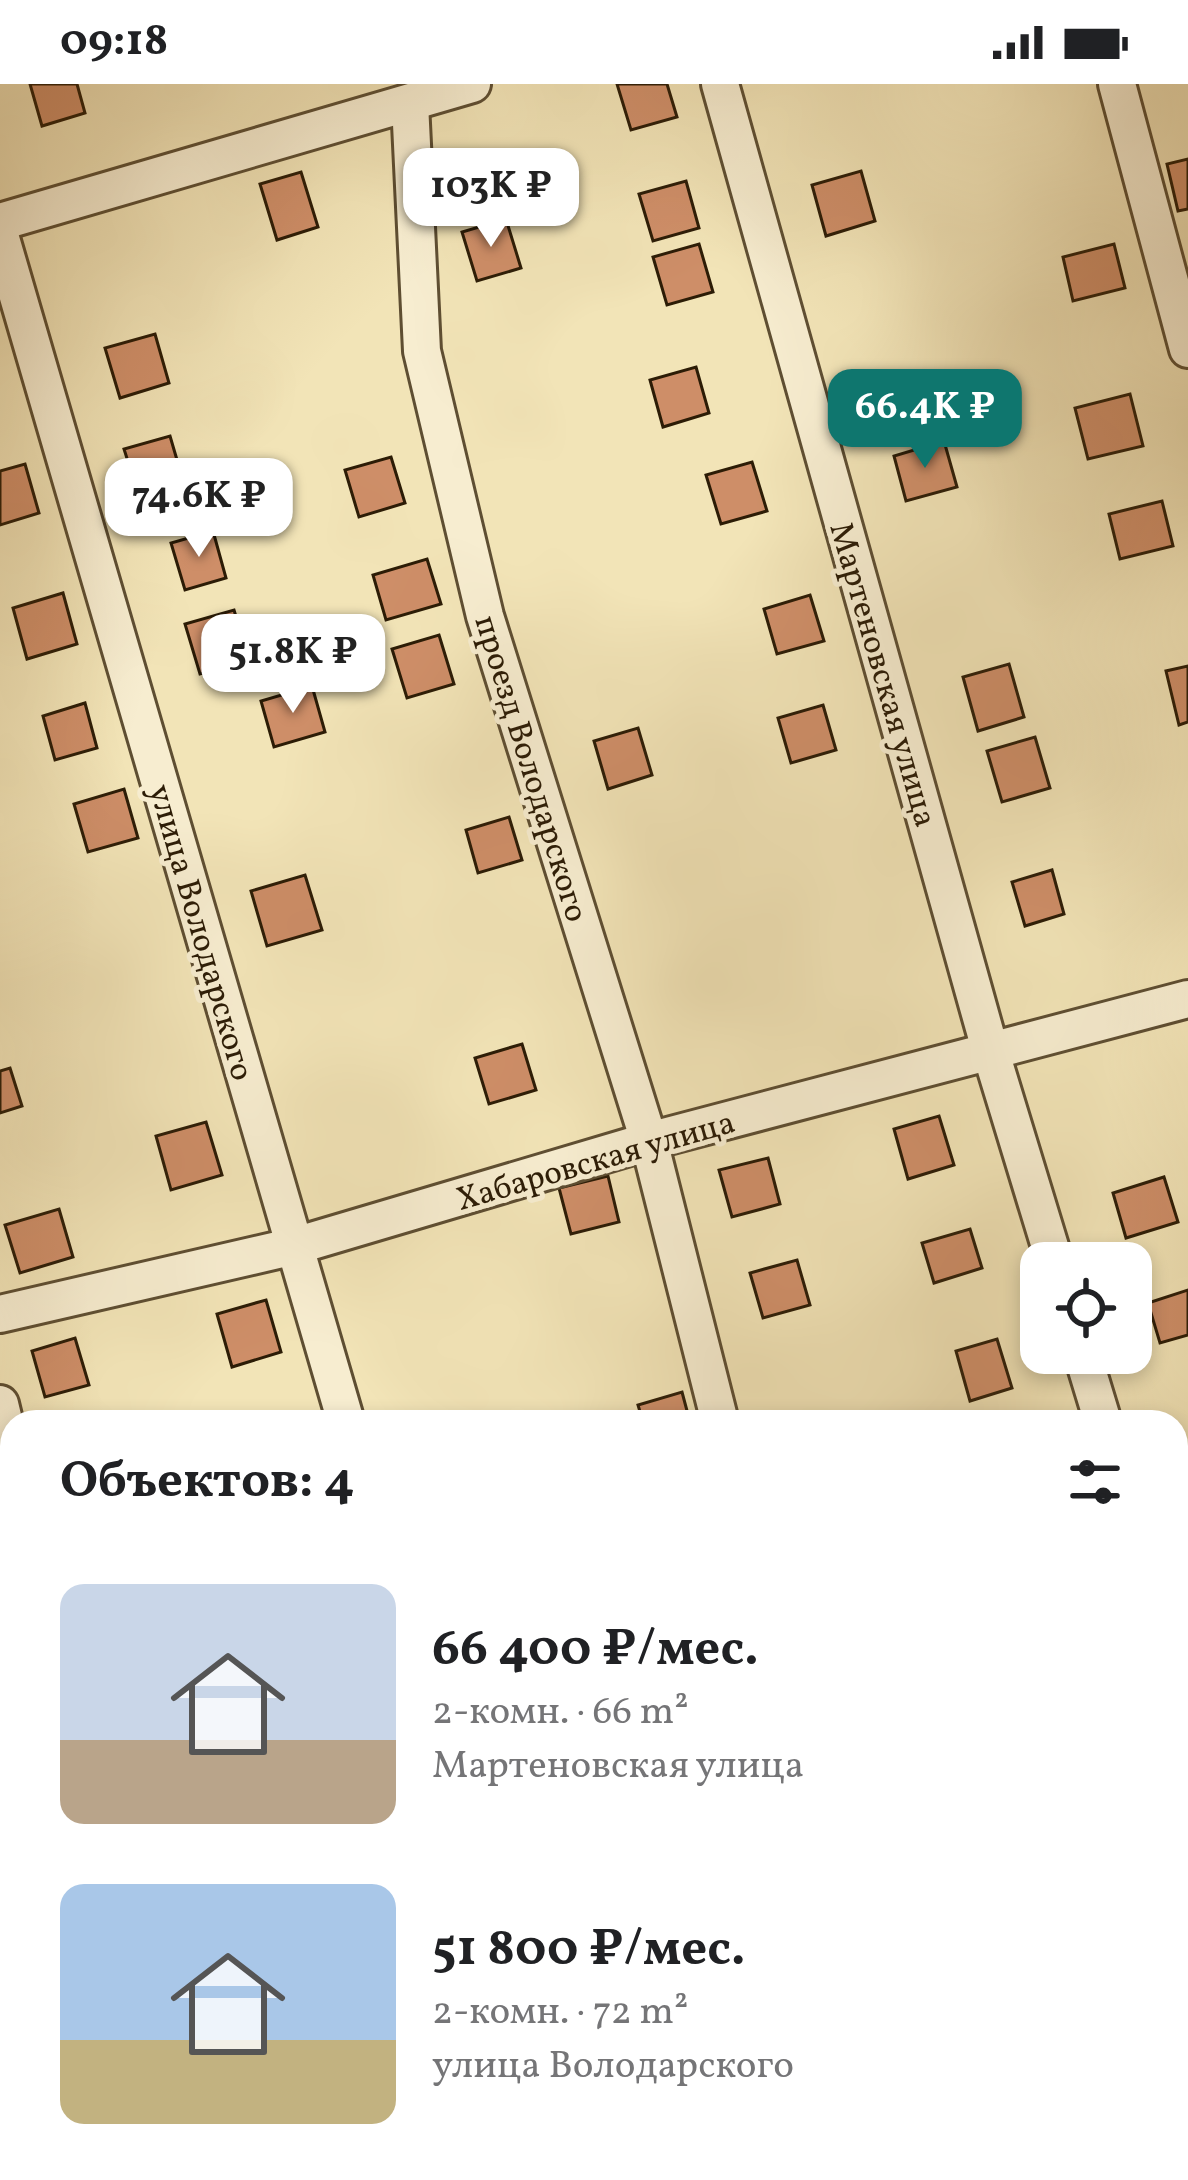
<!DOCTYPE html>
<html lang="ru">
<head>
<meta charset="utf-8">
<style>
  :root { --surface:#fff; --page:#f2f2f2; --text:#202124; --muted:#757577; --accent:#0f766e }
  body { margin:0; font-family:Vollkorn,serif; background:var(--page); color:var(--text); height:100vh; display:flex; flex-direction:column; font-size:45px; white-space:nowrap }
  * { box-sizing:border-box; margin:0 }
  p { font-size:39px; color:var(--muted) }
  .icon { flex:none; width:66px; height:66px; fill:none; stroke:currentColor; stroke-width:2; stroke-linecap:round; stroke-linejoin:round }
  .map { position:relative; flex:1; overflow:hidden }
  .drawer { position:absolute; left:0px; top:1326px; width:1188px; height:771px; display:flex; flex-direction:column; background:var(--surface); border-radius:36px 36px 0 0; box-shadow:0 6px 18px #0003 }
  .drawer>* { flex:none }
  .fabs { position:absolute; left:1020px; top:1158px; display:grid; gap:24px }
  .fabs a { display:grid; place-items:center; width:132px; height:132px; border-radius:24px; background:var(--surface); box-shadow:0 6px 18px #0003; font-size:60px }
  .price { position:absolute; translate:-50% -102px; padding:0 27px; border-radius:24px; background:#fff; color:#222; font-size:39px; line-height:78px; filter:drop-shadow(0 3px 6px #0008) }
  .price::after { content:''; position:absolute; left:50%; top:72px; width:36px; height:27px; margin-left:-18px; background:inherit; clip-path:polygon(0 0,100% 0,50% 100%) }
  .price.current { background:var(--accent); color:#fff }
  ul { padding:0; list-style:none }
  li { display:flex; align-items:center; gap:36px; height:300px; padding:0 60px }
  li span { display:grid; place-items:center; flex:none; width:336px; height:240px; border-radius:24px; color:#555 }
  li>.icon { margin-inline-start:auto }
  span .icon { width:144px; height:144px; fill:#fffc; stroke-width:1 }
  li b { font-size:51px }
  h2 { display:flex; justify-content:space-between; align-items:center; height:144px; padding:0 60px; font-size:51px }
  .status { display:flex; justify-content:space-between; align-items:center; height:84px; padding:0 60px; background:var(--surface); direction:ltr }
  .status svg { height:33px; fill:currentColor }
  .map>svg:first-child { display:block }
  .building { fill:#ce8e68; stroke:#2c1c06; stroke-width:3 }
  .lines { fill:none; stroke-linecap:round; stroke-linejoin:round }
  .minor-casing { stroke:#5e4e32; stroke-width:42 }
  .minor { stroke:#f7edd0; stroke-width:36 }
  .labels { text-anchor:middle; stroke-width:10; stroke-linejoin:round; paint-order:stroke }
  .street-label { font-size:33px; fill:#2c1c06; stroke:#f7edd0 }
</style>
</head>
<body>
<div class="status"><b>09:18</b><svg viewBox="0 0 49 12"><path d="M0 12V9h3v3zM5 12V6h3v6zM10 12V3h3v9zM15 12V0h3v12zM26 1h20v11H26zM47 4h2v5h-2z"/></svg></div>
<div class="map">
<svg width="1188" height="2096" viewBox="0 0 1188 2096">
  <rect width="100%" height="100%" fill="#f2e4b7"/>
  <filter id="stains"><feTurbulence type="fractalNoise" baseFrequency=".00167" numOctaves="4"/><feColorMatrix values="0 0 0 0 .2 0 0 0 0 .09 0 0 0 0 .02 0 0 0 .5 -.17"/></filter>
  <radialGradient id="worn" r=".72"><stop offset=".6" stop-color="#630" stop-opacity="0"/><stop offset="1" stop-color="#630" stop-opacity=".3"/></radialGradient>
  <g class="building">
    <path d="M 30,0 L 77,0 L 85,29 L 42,42 Z"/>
    <path d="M 617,0 L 667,0 L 677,33 L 631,46 Z"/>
    <path d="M 1188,75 L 1188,125 L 1178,127 L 1167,80 Z"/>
    <path d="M 861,87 L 875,137 L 826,152 L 812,101 Z"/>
    <path d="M 301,88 L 318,143 L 277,156 L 260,100 Z"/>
    <path d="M 686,97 L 699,144 L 653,157 L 639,110 Z"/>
    <path d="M 506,135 L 521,184 L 477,197 L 462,148 Z"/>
    <path d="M 699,160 L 713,208 L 667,221 L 653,173 Z"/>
    <path d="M 1114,160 L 1125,204 L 1073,217 L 1063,173 Z"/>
    <path d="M 155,250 L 169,299 L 120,314 L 105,264 Z"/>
    <path d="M 696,283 L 709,329 L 663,343 L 650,296 Z"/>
    <path d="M 1130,310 L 1143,362 L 1088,375 L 1075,324 Z"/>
    <path d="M 170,352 L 182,393 L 137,406 L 124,365 Z"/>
    <path d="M 944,357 L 957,403 L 906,417 L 894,372 Z"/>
    <path d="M 391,373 L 405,419 L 359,433 L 345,386 Z"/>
    <path d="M 752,378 L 767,427 L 721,440 L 706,391 Z"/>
    <path d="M 25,380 L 39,429 L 0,441 L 0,387 Z"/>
    <path d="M 1162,417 L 1173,462 L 1120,475 L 1109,430 Z"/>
    <path d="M 213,447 L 226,494 L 185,506 L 171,459 Z"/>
    <path d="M 427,475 L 441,520 L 386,536 L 373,491 Z"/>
    <path d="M 63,509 L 77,560 L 27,575 L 13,524 Z"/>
    <path d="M 810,511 L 824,557 L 777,570 L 764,525 Z"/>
    <path d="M 234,526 L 249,576 L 200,590 L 185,540 Z"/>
    <path d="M 439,551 L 454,600 L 407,614 L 392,565 Z"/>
    <path d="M 1009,580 L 1024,633 L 978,647 L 963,593 Z"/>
    <path d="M 1188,582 L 1188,638 L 1179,641 L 1166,587 Z"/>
    <path d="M 312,602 L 325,648 L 274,663 L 261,617 Z"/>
    <path d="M 85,619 L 97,664 L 55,676 L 43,632 Z"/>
    <path d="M 823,621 L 836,666 L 791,679 L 778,634 Z"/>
    <path d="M 638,644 L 652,691 L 608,705 L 594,657 Z"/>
    <path d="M 1035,653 L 1050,704 L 1002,718 L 987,667 Z"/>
    <path d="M 124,705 L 138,754 L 88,768 L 74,720 Z"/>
    <path d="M 509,733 L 522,776 L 478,789 L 466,746 Z"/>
    <path d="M 1052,786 L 1064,830 L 1025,842 L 1012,798 Z"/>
    <path d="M 305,791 L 322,846 L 267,862 L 251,807 Z"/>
    <path d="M 522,960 L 536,1006 L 489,1020 L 475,974 Z"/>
    <path d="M 10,984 L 22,1022 L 0,1029 L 0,987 Z"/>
    <path d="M 939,1032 L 954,1081 L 908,1095 L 894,1045 Z"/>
    <path d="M 206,1038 L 222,1091 L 171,1106 L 156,1052 Z"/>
    <path d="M 768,1074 L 780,1120 L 732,1133 L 719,1086 Z"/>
    <path d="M 608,1092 L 619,1138 L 571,1150 L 559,1104 Z"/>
    <path d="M 1164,1093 L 1178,1138 L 1126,1154 L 1113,1109 Z"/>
    <path d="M 59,1125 L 73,1173 L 20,1189 L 5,1141 Z"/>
    <path d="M 970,1145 L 982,1184 L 934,1199 L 922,1159 Z"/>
    <path d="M 797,1176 L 810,1221 L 763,1234 L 750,1189 Z"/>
    <path d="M 1188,1206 L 1188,1251 L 1160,1259 L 1148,1219 Z"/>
    <path d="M 266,1216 L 281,1268 L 232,1283 L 217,1230 Z"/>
    <path d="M 75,1254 L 89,1301 L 45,1313 L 32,1267 Z"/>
    <path d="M 997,1255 L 1012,1304 L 970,1317 L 956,1267 Z"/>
    <path d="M 682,1308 L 690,1338 L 643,1338 L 638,1321 Z"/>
    <path d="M 12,1521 L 12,1568 L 0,1571 L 0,1524 Z"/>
    <path d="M 12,1653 L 12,1708 L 8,1709 L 0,1657 Z"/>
    <path d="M 1188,1838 L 1188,1889 L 1176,1893 L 1176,1842 Z"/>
  </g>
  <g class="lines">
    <g class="minor-casing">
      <g id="minor">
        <path d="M 720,0 L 991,969 L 1055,1179"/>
        <path d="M 1117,0 L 1188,265"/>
        <path d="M 410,19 L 422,267 L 485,532 L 649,1057 L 720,1338"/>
        <path d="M 0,138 L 472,0"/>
        <path d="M 0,151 L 346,1338"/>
        <path d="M 0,1230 L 295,1162 L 649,1057 L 1188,915"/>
        <path d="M 1082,1269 L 1103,1338"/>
        <path d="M 0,1320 L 12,1370"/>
        <path d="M 1176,1575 L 1188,1615"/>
        <path d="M 1176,2019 L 1188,2015"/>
        <path d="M 208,2085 L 211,2096"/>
        <path d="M 563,2085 L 566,2096"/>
        <path d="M 921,2096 L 970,2085"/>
      </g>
    </g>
    <use href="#minor" class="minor"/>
  </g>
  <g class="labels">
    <g class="street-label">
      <text transform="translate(885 590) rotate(74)" y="12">Мартеновская улица</text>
      <text transform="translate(533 684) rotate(73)" y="12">проезд Володарского</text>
      <text transform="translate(203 848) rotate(74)" y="12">улица Володарского</text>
      <text transform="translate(595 1075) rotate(-16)" y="12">Хабаровская улица</text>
    </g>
  </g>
  <rect width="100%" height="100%" filter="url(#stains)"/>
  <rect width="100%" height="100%" fill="url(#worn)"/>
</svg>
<div class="fabs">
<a><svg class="icon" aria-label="locate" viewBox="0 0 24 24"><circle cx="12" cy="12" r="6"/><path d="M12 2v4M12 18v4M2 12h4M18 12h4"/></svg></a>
</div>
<b class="price" style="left:491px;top:166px">103K ₽</b>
<b class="price current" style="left:925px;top:387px">66.4K ₽</b>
<b class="price" style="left:199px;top:476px">74.6K ₽</b>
<b class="price" style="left:293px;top:632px">51.8K ₽</b>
<section class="drawer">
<h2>Объектов: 4<svg class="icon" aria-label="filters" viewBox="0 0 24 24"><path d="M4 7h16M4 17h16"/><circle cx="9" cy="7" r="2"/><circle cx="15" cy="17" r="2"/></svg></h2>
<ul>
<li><span style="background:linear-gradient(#c9d6e8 65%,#b9a48a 0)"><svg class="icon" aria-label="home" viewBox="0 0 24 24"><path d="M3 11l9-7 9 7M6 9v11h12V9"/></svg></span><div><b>66 400 ₽/мес.</b><p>2-комн. · 66 m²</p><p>Мартеновская улица</p></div></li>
<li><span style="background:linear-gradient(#a9c7e8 65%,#c2b280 0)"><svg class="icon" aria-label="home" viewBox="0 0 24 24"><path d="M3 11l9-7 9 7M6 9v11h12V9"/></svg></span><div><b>51 800 ₽/мес.</b><p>2-комн. · 72 m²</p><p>улица Володарского</p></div></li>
</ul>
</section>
</div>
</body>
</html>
